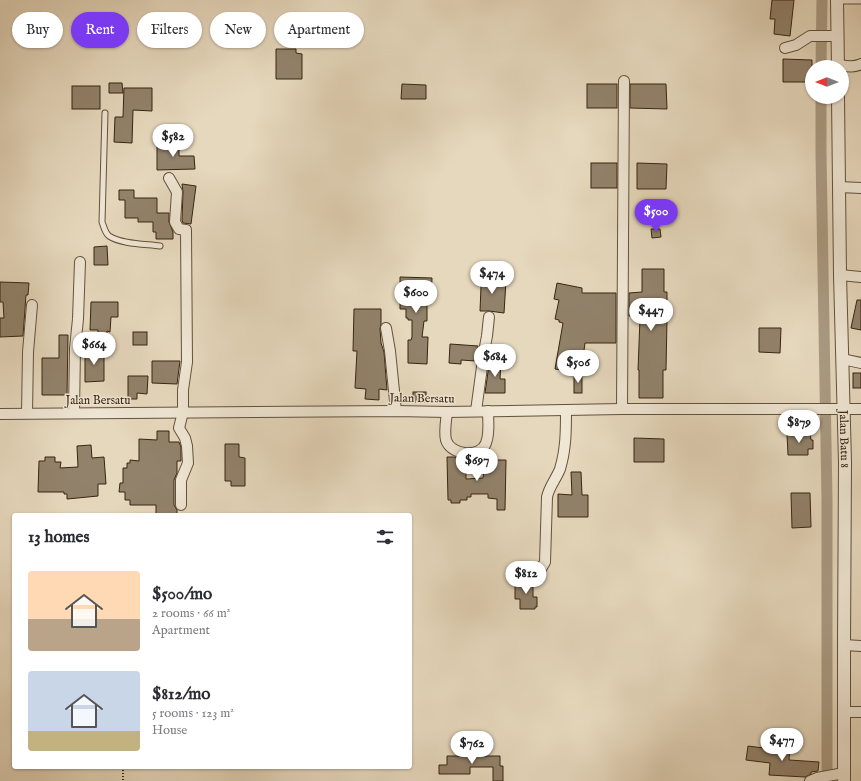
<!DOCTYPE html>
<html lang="en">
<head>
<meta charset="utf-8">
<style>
  :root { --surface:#fff; --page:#f7f7f7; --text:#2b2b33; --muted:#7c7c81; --accent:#7c3aed }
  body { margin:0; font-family:"IM FELL English",serif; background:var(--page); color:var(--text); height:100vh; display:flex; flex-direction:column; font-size:15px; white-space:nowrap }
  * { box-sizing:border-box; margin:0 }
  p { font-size:13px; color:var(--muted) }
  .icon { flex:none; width:22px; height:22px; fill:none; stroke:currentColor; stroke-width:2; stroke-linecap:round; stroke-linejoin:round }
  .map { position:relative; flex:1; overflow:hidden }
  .details { position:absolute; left:12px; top:513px; width:400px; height:256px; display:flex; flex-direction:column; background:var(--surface); border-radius:4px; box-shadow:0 1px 3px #0004 }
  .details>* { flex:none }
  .top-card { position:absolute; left:12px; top:12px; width:400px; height:36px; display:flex; gap:8px }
  .needle { width:26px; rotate:270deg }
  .fabs { position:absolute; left:805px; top:60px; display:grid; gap:8px }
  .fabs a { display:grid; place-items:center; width:44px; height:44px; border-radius:50%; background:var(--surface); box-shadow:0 1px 3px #0004; font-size:20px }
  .price { position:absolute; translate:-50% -34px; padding:0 9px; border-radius:14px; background:#fff; color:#222; font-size:13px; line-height:26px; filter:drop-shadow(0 1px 2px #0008) }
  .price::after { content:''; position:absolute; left:50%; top:24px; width:12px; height:9px; margin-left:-6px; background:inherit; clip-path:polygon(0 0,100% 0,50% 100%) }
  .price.selected { background:var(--accent); color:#fff }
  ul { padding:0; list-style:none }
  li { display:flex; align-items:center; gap:12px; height:100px; padding:0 16px }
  li span { display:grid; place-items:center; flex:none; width:112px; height:80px; border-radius:4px; color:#555 }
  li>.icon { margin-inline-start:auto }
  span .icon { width:48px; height:48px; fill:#fffc; stroke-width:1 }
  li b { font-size:17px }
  h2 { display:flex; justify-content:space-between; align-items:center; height:48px; padding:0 16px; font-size:17px }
  .pill { padding:0 14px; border-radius:18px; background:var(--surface); box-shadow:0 1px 3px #0004; font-size:14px; line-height:36px }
  .pill.selected { background:var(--accent); color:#fff }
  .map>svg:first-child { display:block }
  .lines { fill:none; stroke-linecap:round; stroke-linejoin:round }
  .canal { stroke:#aa9b83; stroke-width:11 }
  .building { fill:#92826b; stroke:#362512 }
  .service-casing { stroke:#62523d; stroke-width:7 }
  .minor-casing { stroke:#62523d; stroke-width:12 }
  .tertiary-casing { stroke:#62523d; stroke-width:14 }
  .path { stroke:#362512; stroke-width:2; stroke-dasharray:1 2; stroke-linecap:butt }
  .service { stroke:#efe6d4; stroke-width:5 }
  .minor { stroke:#efe6d4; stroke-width:10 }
  .tertiary { stroke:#efe6d4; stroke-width:12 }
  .labels { text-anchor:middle; stroke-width:3; stroke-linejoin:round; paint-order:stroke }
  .street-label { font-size:12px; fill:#362512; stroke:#efe6d4 }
</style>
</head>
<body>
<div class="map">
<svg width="861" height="781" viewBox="0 0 861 781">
  <rect width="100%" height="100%" fill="#e6d8bd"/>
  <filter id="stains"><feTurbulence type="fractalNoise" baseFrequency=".005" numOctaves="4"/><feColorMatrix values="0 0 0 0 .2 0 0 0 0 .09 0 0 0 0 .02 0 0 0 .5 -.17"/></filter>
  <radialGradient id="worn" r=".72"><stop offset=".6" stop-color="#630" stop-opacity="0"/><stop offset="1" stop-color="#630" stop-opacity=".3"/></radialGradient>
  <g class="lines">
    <g class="canal">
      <path d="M 821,67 L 822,0"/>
      <path d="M 821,97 L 821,154 L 827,500 L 827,781"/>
    </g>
  </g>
  <g class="building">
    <path d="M 772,0 L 794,0 L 790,36 L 774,34 L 775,19 L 770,19 Z"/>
    <path d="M 276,49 L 296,49 L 296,53 L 302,54 L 302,79 L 276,79 Z"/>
    <path d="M 783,59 L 812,60 L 812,82 L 783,82 Z"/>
    <path d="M 109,83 L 122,83 L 123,93 L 109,93 Z"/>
    <path d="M 402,84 L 426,85 L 426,99 L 401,99 Z"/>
    <rect x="587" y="84" width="30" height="24"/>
    <path d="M 630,84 L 666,84 L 667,109 L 630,108 Z"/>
    <rect x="72" y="86" width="28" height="23"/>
    <path d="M 124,88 L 152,88 L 152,111 L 133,110 L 132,143 L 114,142 L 115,117 L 123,117 Z"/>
    <path d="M 157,143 L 179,143 L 179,156 L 194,156 L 195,169 L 157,170 Z"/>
    <rect x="591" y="163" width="26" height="25"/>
    <path d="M 637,163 L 667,164 L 666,189 L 637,189 Z"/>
    <path d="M 182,184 L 196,186 L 191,224 L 183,223 L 182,220 L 183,192 Z"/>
    <path d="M 119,190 L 134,190 L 134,198 L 157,198 L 157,213 L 169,213 L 169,222 L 173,232 L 173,239 L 156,239 L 156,232 L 153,232 L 153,222 L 138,222 L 138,218 L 125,218 L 125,200 L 119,200 Z"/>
    <path d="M 651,229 L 660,229 L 661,237 L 652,238 Z"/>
    <path d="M 107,246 L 108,265 L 94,265 L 94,247 Z"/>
    <path d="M 642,269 L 664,269 L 664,292 L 667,292 L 667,319 L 666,370 L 663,370 L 663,398 L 639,398 L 639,370 L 638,370 L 640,318 L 634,318 L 634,316 L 629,316 L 629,293 L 642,292 Z"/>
    <path d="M 479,276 L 490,277 L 490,280 L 506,281 L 504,313 L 489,311 L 480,311 L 481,287 L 479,285 Z"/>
    <path d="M 400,277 L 432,278 L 431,304 L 427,304 L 427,321 L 424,321 L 422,337 L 428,337 L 427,364 L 408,363 L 408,340 L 411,340 L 412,337 L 412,320 L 408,320 L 408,318 L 406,318 L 406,309 L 400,309 Z"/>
    <path d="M 0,282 L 29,283 L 28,295 L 26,295 L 23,336 L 0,337 L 0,318 L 4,318 L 3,302 L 0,302 Z"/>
    <path d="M 557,283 L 582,288 L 582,293 L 616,293 L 616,343 L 585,343 L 581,373 L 555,369 L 563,323 L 559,322 L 559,320 L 555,319 L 559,300 L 554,299 Z"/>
    <path d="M 857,300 L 861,300 L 861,330 L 851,328 Z"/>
    <path d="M 91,302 L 118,302 L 118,317 L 111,317 L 110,332 L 107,331 L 107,336 L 98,336 L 98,330 L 90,330 Z"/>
    <path d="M 354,309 L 381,309 L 381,324 L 380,329 L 381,343 L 384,352 L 387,390 L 379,389 L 379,400 L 365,399 L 366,389 L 355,388 L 357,351 L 353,351 Z"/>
    <path d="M 759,328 L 781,328 L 780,353 L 759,352 Z"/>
    <rect x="133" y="332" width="14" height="13"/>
    <path d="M 59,335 L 68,335 L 67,395 L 42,395 L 42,358 L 59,358 Z"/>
    <path d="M 450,344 L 478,346 L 476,361 L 461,360 L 461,364 L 449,363 Z"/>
    <path d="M 85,351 L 104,351 L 104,381 L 85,382 Z"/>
    <path d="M 490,358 L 501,358 L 500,379 L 505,379 L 505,393 L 485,393 Z"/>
    <path d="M 152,361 L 180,361 L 177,384 L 152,383 Z"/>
    <rect x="853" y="373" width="8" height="15"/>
    <rect x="574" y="375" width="8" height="18"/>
    <path d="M 128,376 L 148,376 L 147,394 L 137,393 L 137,399 L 128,399 Z"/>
    <rect x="413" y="392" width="13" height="10"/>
    <path d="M 157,431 L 169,431 L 169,442 L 179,442 L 181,447 L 181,461 L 177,461 L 177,473 L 174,480 L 174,505 L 177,510 L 177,515 L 156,515 L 156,505 L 130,505 L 130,500 L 125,500 L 125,492 L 119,492 L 120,483 L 123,483 L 123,468 L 127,468 L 127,463 L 130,463 L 130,460 L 139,461 L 139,439 L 157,440 Z"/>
    <path d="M 810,433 L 811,440 L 813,440 L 813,449 L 808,449 L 808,455 L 788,455 L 787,434 Z"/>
    <path d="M 634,438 L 664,439 L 664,462 L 634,462 Z"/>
    <path d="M 225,444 L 239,444 L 239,457 L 245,458 L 245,486 L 231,486 L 231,481 L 225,481 Z"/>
    <path d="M 91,445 L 92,458 L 104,457 L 106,484 L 98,484 L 98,496 L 67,499 L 67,494 L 64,494 L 64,492 L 38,492 L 39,461 L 45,461 L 45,457 L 55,457 L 55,462 L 61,462 L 60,468 L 78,467 L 77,446 Z"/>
    <path d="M 447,457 L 454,457 L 466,460 L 466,479 L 483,478 L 484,470 L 488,470 L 488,460 L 506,460 L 505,510 L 497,510 L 497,499 L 488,498 L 488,494 L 471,494 L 471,497 L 467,497 L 467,500 L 460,500 L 460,503 L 451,503 L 451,500 L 448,500 Z"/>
    <path d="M 571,472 L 581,472 L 582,495 L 588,495 L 588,517 L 558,517 L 558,494 L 572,495 Z"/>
    <path d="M 791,493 L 810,493 L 811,527 L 792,528 Z"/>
    <path d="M 527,580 L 533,580 L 533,597 L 537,597 L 537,607 L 535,607 L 535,609 L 520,609 L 520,599 L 515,599 L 515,583 Z"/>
    <path d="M 748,746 L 771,749 L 771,746 L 790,747 L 789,760 L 819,762 L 818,771 L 811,772 L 811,774 L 805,777 L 769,775 L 770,763 L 746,760 Z"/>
    <path d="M 447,756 L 500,756 L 500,766 L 503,766 L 503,781 L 493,781 L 493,767 L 470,767 L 470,774 L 439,774 L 439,765 L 447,765 Z"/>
  </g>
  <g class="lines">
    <g class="service-casing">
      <g id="service">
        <path d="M 838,1 L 861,1"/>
        <path d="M 105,113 L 102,222 C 104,227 105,233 109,236 C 121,244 145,244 160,246"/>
      </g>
    </g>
    <g class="minor-casing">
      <g id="minor">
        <path d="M 785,48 L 796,45 L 810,36 L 837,36"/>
        <path d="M 838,65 C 846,66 854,68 861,64"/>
        <path d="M 169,178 L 177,192 L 175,222 L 179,229 L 186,230 L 187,362 L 183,390 L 183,412 L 179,428 L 185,438 L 187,446 L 188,463 L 181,480 L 181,505"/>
        <path d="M 839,187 L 861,188"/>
        <path d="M 840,275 L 861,277"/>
        <path d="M 386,328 L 390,351 L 396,411"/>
        <path d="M 842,359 L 861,363"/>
        <path d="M 622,409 L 624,81"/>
        <path d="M 476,411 L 484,352 L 487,336 L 489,317"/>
        <path d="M 447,412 C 446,421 444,432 446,440 C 451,456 481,458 486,443 C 490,433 488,421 488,411"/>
        <path d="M 27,413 L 28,352 L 32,305"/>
        <path d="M 74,413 L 75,348 L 78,319 L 80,262"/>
        <path d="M 0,414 L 396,411 L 447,412 L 622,409 L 861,409"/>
        <path d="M 516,577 L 541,569 L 545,562 L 547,497 C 549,487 556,479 560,469 C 566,449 566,431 566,410"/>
        <path d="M 844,645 L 861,646"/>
        <path d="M 844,712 L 861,712"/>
        <path d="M 810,781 L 817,778 L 844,773"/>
      </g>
    </g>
    <g class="tertiary-casing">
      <g id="tertiary">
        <path d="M 837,0 L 838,67"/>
        <path id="s1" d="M 838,97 L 840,275 L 845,462 L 844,645 L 844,781"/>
      </g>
    </g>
    <path class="path" d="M 123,767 L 123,781"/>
    <use href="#service" class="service"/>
    <use href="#minor" class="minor"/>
    <use href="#tertiary" class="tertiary"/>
  </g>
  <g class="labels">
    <g class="street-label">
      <text transform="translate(422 398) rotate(1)" y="4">Jalan Bersatu</text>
      <text x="98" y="404">Jalan Bersatu</text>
      <text dy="4" stroke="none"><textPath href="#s1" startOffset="342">Jalan Batu 8</textPath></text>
    </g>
  </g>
  <rect width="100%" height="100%" filter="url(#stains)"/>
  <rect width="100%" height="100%" fill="url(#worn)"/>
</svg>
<div class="fabs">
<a><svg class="needle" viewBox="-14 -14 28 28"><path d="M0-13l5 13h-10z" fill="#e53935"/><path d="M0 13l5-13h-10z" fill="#7c7c81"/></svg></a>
</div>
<b class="price" style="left:173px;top:158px">$582</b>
<b class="price selected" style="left:656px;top:233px">$500</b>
<b class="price" style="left:492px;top:295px">$474</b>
<b class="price" style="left:416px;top:314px">$600</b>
<b class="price" style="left:651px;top:332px">$447</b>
<b class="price" style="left:94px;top:366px">$664</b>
<b class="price" style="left:495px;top:378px">$684</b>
<b class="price" style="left:578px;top:384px">$506</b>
<b class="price" style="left:799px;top:444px">$879</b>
<b class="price" style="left:477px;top:482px">$697</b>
<b class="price" style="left:526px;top:595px">$812</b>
<b class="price" style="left:782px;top:762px">$477</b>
<b class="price" style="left:472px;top:765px">$762</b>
<div class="top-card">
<a class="pill">Buy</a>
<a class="pill selected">Rent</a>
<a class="pill">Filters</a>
<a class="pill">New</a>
<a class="pill">Apartment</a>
</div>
<section class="details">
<h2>13 homes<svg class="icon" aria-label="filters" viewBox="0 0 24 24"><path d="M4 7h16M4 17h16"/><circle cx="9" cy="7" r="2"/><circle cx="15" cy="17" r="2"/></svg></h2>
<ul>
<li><span style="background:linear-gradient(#ffd9b3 60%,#b9a48a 0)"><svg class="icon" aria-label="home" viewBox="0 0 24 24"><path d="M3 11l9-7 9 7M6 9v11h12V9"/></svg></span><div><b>$500/mo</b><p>2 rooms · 66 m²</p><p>Apartment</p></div></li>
<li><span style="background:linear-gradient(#c9d6e8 75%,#c2b280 0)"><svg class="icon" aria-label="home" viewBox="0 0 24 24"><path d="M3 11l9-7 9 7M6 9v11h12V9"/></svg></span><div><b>$812/mo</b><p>5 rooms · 123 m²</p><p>House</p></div></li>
</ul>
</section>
</div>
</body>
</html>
